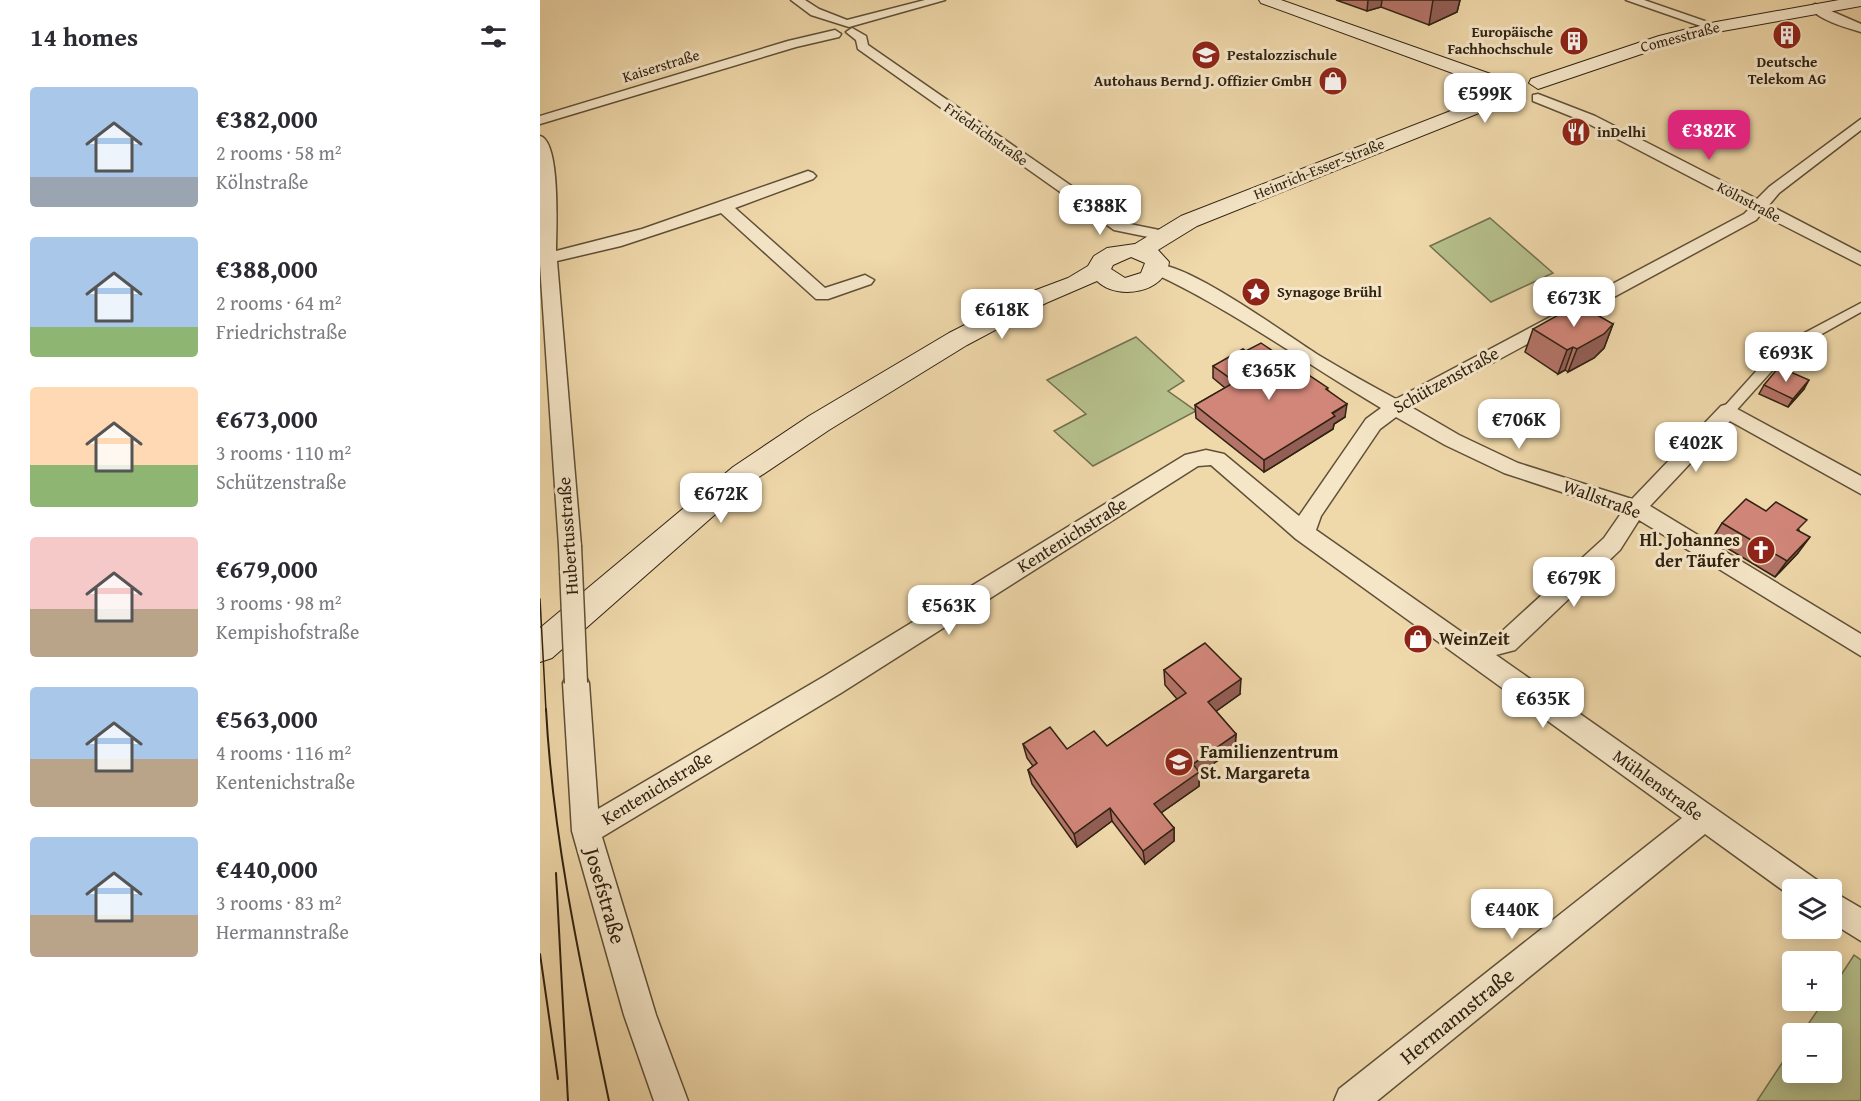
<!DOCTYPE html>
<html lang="en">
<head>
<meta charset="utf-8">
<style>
  :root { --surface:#fff; --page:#f2f2f3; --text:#2b2b33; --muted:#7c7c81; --accent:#db2777 }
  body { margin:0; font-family:"Gentium Book Plus",serif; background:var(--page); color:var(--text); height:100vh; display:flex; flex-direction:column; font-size:22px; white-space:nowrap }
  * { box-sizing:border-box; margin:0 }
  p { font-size:20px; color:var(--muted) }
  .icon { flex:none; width:33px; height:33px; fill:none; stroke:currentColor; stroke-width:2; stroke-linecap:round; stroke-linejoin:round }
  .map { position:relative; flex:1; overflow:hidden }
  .sheet { display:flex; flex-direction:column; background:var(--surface); width:540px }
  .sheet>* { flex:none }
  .fabs { position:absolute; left:1242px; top:879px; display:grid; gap:12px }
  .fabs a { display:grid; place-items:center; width:60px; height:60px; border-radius:6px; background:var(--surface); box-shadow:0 3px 15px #0003; font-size:30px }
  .price { position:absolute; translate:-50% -51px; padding:0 14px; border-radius:12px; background:#fff; color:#222; font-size:20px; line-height:39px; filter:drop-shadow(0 2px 3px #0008) }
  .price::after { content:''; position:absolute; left:50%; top:36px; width:18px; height:14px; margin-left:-9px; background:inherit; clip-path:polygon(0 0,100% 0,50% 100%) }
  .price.selected { background:var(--accent); color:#fff }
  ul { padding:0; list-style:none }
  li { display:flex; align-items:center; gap:18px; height:150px; padding:0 30px }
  li span { display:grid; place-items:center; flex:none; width:168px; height:120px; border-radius:6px; color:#555 }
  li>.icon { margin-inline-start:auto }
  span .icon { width:72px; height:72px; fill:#fffc; stroke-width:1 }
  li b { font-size:26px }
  h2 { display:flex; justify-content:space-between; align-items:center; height:72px; padding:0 30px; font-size:26px }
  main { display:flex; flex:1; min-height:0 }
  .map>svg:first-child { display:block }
  .green { fill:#b5bf8b; stroke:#72704e; stroke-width:1.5 }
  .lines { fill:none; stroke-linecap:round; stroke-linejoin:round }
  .pedestrian-casing { stroke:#605037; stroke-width:3 }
  .minor-casing { stroke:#605037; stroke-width:3 }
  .secondary-casing { stroke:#302211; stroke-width:2 }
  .pedestrian { fill:#f5e6c8; fill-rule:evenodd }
  .minor { fill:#f5e6c8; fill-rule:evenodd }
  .secondary { fill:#f5e6c8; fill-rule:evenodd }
  .tram-far1 { stroke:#302211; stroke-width:1.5 }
  .tram { stroke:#302211; stroke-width:2 }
  .minor-bridge-casing { stroke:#605037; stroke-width:25; stroke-linecap:butt }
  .minor-bridge { stroke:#f5e6c8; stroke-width:22 }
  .wall { fill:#b47368; stroke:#302211; stroke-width:1.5 }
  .shaded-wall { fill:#925e55; stroke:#302211; stroke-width:1.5 }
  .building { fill:#d18679; stroke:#302211; stroke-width:1.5 }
  .labels { text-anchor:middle; stroke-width:6; stroke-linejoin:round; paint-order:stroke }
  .far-poi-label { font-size:15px; font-weight:bold; fill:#302211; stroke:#f5e6c8; text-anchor:start }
  .far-street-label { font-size:15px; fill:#302211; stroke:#f5e6c8 }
  .street-label { font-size:18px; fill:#302211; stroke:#f5e6c8 }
  .poi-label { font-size:18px; font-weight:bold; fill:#302211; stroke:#f5e6c8; text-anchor:start }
  .near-street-label { font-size:21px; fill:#302211; stroke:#f5e6c8 }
</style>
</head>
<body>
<main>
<section class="sheet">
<h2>14 homes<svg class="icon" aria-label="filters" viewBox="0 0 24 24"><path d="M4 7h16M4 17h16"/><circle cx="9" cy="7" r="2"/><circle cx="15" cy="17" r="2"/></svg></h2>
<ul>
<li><span style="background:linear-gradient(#a9c7e8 75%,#9aa5b1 0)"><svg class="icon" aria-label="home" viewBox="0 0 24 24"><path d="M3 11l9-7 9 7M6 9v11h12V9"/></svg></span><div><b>€382,000</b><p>2 rooms · 58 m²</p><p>Kölnstraße</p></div></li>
<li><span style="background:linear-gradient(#a9c7e8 75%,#8fb573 0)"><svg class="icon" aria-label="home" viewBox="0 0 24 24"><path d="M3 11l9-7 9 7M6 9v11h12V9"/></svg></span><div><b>€388,000</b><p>2 rooms · 64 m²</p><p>Friedrichstraße</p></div></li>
<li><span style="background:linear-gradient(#ffd9b3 65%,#8fb573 0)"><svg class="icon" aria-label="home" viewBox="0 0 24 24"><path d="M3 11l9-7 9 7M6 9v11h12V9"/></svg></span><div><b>€673,000</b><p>3 rooms · 110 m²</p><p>Schützenstraße</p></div></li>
<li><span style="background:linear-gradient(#f6c9c9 60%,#b9a48a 0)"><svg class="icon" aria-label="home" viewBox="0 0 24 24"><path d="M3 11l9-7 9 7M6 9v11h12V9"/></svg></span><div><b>€679,000</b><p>3 rooms · 98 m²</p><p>Kempishofstraße</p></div></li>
<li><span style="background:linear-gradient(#a9c7e8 60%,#b9a48a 0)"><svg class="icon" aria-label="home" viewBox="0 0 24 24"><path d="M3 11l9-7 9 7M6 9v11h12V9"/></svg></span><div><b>€563,000</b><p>4 rooms · 116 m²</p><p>Kentenichstraße</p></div></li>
<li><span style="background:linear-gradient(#a9c7e8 65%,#b9a48a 0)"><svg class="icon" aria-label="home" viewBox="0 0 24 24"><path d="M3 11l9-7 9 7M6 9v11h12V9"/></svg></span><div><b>€440,000</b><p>3 rooms · 83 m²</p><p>Hermannstraße</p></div></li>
</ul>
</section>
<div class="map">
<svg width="1321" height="1101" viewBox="0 0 1321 1101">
  <rect width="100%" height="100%" fill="#efd8aa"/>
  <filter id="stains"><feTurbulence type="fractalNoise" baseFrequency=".00333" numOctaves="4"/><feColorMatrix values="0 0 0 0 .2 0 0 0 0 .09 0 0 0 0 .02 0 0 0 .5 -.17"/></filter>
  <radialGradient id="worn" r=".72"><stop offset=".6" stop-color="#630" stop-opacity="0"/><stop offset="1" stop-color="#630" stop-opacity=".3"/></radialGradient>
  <g class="green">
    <path d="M 950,218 L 1013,273 L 951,302 L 890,246 Z"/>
    <path d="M 596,337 L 644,381 L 628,391 L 656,411 L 553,466 L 514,431 L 546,414 L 507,380 Z"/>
    <path d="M 1314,955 L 1321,960 L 1321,1101 L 1217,1101 L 1252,1048 L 1252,1072 L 1292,1072 L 1292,1034 L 1262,1033 L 1284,1001 L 1292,1000 L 1292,989 Z"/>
  </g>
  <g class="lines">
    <g class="pedestrian-casing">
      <path id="pedestrian" d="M 1321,303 L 1321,312 L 1248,353 L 1193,414 L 1183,414 L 1181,411 L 1183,408 L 1238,347 Z"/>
    </g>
    <g class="minor-casing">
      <g id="minor">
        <path d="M 251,0 L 265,0 L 279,9 L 307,20 L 385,0 L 405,0 L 309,27 L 271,15 Z"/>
        <path d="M 1086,0 L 1104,0 L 1182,27 L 1172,30 Z"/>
        <path d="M 1275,4 L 1321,24 L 1321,32 C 1304,27 1282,21 1269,8 Z"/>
        <path d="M 312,28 L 326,36 L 328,45 L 585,223 L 629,232 L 631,235 L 623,240 L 574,230 L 318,49 L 316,40 L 306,32 Z"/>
        <path d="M 295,30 L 301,34 L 299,37 L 256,47 L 0,124 L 0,116 L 248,41 Z"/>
        <path d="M 998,94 L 1055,116 L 1217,199 L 1229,187 L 1321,119 L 1321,130 L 1239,193 L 1229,205 L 1321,253 L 1321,265 L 1221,214 L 1216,220 L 871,407 L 919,435 L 978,463 L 1092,499 L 1181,406 L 1188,404 L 1321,476 L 1321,494 L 1190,421 L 1110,506 L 1321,634 L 1321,656 L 1099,520 L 1080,550 L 975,650 L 956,655 L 1277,880 L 1281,890 L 1252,890 L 1252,897 L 1165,834 L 837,1101 L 794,1101 L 799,1089 L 1142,818 L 756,539 L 671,465 L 658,466 L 301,693 L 62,837 L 116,1015 L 148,1101 L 114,1101 L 84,1015 L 32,831 L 23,683 L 27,675 L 36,672 L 45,675 L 49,683 L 58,809 L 283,677 L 645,455 L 666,450 L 684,454 L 759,516 L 826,419 L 841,408 C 765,363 693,310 613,273 L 611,269 L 613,265 C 642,258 751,338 780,356 C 805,371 830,385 856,399 L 1204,214 L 1210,208 L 1045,122 L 993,101 L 993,95 ZM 856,417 L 905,445 L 964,473 L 1082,512 L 1064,538 L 959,634 L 933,640 L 776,530 L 781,516 L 840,429 Z"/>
        <path d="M 0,136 C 21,141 16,231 16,251 L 102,229 L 268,171 L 273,173 L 276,176 L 273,179 L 195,208 L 285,288 L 325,275 L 334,280 L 331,284 L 288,299 L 276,299 L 181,213 L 81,246 L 17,261 L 41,546 L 38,552 L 30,555 L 22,552 L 19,546 L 0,264 Z"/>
        <path d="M 1292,891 L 1321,908 L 1321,941 L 1292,923 Z"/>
      </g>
    </g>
    <g class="secondary-casing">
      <g id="secondary">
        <path d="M 719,0 L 741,0 L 962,78 L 964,82 L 955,88 L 948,86 L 721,3 Z"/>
        <path d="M 1299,0 L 1321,0 L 1321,6 L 1177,32 L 1131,44 L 998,89 L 989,83 L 991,79 L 1119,36 L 1176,22 Z"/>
        <path d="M 962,91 L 969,93 L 972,97 L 969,101 L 657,226 L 618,250 L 629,262 C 626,293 577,301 557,281 L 506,303 L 427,345 L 289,430 L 213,481 L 12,658 L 0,662 L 0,628 L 193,467 L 269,416 L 409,333 L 488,293 L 528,278 L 548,266 L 554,256 L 567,248 L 595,244 L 641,216 ZM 591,257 L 605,263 L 601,273 L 585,278 L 571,269 L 573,265 Z"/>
      </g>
    </g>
    <use href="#pedestrian" class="pedestrian"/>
    <use href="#minor" class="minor"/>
    <use href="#secondary" class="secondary"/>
    <path class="tram-far1" d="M 0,599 L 6,711"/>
    <g class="tram">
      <path d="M 6,709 C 13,842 42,971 69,1101"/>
      <path d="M 16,873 L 28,1101"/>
      <path d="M 0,954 L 18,1079"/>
    </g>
    <g class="minor-bridge-casing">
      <path id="minor-bridge" d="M 30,546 L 36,683"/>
    </g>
    <use href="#minor-bridge" class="minor-bridge"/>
  </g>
  <g class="wall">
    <path d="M 796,0 L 920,0 L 917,12 L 889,25 L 841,7 L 827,11 Z"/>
    <path d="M 1073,324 L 1064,348 L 1054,358 L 1028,372 L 1025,370 L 1018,374 L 985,352 L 993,329 Z"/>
    <path d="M 706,351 L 788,390 L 805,417 L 794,424 L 793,429 L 724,472 L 656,418 L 655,405 L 685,388 L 673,378 L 673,366 Z"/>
    <path d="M 1224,385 L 1264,389 L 1248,407 L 1219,394 Z"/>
    <path d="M 1182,523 L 1259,530 L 1258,553 L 1235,577 L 1172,539 Z"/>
    <path d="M 624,670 L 700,694 L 676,711 L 696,734 L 695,748 L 659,774 L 659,786 L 621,813 L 634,828 L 634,841 L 605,864 L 572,821 L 537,847 L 492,784 L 488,770 L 493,766 L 487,758 L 483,744 L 527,749 L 567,746 L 637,699 L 625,685 Z"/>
  </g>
  <g class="shaded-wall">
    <path d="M 828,0 L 842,0 L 841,7 L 827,11 Z"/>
    <path d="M 893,0 L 920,0 L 917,12 L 889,25 Z"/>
    <path d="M 1073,324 L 1064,348 L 1054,358 L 1028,372 L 1037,349 Z"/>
    <path d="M 1033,347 L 1025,370 L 1018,374 L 1027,350 Z"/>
    <path d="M 1269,380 L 1264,389 L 1248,407 L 1253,399 Z"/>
    <path d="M 807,404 L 805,417 L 794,424 L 793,429 L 724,472 L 724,460 Z"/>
    <path d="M 1270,537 L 1258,553 L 1235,577 L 1247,561 Z"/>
    <path d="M 701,679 L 700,694 L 668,717 L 668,702 Z"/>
    <path d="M 696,734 L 695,748 L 659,774 L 659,786 L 615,817 L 614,804 L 653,764 Z"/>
    <path d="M 570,808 L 572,821 L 537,847 L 534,834 Z"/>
    <path d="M 634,828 L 634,841 L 605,864 L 603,851 Z"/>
  </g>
  <g class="building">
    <path d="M 1038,304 L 1073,324 L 1064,334 L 1037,349 L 1033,347 L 1027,350 L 993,329 Z"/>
    <path d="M 721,343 L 788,388 L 786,389 L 807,404 L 792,413 L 795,416 L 724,460 L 655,405 L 695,382 L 673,366 L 703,349 L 706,351 Z"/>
    <path d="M 1239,367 L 1269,380 L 1253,399 L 1224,385 Z"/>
    <path d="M 1206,499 L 1226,511 L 1236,502 L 1267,520 L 1257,530 L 1270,537 L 1247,561 L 1182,523 Z"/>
    <path d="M 665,643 L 701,679 L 668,702 L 696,734 L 653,764 L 659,772 L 614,804 L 634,828 L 603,851 L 570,808 L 534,834 L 488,770 L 497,763 L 483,744 L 510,727 L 527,749 L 554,731 L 567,746 L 646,693 L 624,670 Z"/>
  </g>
  <defs>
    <g id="building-disc" transform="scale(1.5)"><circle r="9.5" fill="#8f2418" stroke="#f5e6c8"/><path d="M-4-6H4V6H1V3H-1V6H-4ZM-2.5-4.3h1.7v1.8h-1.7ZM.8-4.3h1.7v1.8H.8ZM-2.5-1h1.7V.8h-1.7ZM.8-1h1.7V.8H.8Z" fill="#fff"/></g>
    <g id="school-disc" transform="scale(1.5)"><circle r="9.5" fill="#8f2418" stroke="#f5e6c8"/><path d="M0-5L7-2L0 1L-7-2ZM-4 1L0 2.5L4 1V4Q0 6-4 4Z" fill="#fff"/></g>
    <g id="shop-disc" transform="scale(1.5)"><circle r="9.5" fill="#8f2418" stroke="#f5e6c8"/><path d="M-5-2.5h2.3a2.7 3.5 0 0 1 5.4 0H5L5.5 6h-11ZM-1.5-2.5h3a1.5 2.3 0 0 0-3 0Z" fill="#fff"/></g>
    <g id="restaurant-disc" transform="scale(1.5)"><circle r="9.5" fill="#8f2418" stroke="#f5e6c8"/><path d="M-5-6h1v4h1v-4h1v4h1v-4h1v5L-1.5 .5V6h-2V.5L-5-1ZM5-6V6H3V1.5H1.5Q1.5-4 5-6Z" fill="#fff"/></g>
    <g id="sight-disc" transform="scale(1.5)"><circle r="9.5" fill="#8f2418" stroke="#f5e6c8"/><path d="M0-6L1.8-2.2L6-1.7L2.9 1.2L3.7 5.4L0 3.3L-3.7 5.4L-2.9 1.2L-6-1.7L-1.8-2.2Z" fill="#fff"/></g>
    <g id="church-disc" transform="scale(1.5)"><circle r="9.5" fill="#8f2418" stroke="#f5e6c8"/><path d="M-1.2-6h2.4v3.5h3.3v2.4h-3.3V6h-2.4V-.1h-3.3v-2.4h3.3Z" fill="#fff"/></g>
  </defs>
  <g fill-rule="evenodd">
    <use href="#building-disc" x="1247" y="35"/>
    <use href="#building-disc" x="1034" y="41"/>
    <use href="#school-disc" x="666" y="55"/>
    <use href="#shop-disc" x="793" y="81"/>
    <use href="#restaurant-disc" x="1036" y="132"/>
    <use href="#sight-disc" x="716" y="292"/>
    <use href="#church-disc" x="1221" y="550"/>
    <use href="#shop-disc" x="878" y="639"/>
    <use href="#school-disc" x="639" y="762"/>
  </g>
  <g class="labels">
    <g class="far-poi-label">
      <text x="1013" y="37" text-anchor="end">Europäische<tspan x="1013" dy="17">Fachhochschule</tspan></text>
      <text x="687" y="60">Pestalozzischule</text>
      <text x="1247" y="67" text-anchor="middle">Deutsche<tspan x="1247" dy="17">Telekom AG</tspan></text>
      <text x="772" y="86" text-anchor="end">Autohaus Bernd J. Offizier GmbH</text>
      <text x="1057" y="137">inDelhi</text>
      <text x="737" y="297">Synagoge Brühl</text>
    </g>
    <g class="far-street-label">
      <text transform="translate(1140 37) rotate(-15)" y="5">Comesstraße</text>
      <text transform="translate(121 66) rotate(-17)" y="5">Kaiserstraße</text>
      <text transform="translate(446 134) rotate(35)" y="5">Friedrichstraße</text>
      <text transform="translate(779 169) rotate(-22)" y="5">Heinrich-Esser-Straße</text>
      <text transform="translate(1209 202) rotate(28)" y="5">Kölnstraße</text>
    </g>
    <g class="street-label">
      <text transform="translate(906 380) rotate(-29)" y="6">Schützenstraße</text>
      <text transform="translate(1062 499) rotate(20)" y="6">Wallstraße</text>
      <text transform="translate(532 535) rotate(-32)" y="6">Kentenichstraße</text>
      <text transform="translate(28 536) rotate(-94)" y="6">Hubertusstraße</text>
      <text transform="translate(1118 785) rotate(36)" y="6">Mühlenstraße</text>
      <text transform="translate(117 788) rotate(-31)" y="6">Kentenichstraße</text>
    </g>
    <g class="poi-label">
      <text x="1200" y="546" text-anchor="end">Hl. Johannes<tspan x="1200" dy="21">der Täufer</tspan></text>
      <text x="899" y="645">WeinZeit</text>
      <text x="660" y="758">Familienzentrum<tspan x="660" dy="21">St. Margareta</tspan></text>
    </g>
    <g class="near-street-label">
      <text transform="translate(65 896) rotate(74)" y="7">Josefstraße</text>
      <text transform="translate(917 1016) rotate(-39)" y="7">Hermannstraße</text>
    </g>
  </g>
  <rect width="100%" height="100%" filter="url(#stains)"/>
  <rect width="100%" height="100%" fill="url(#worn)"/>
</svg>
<div class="fabs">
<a><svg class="icon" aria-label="layers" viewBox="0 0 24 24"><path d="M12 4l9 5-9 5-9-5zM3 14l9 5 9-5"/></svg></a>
<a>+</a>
<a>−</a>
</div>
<b class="price" style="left:945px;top:124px">€599K</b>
<b class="price selected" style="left:1169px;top:161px">€382K</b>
<b class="price" style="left:560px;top:236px">€388K</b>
<b class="price" style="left:1034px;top:328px">€673K</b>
<b class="price" style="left:462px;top:340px">€618K</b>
<b class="price" style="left:1246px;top:383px">€693K</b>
<b class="price" style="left:729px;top:401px">€365K</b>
<b class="price" style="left:979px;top:450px">€706K</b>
<b class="price" style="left:1156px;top:473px">€402K</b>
<b class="price" style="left:181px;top:524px">€672K</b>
<b class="price" style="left:1034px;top:608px">€679K</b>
<b class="price" style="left:409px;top:636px">€563K</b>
<b class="price" style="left:1003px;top:729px">€635K</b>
<b class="price" style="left:972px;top:940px">€440K</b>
</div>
</main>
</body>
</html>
